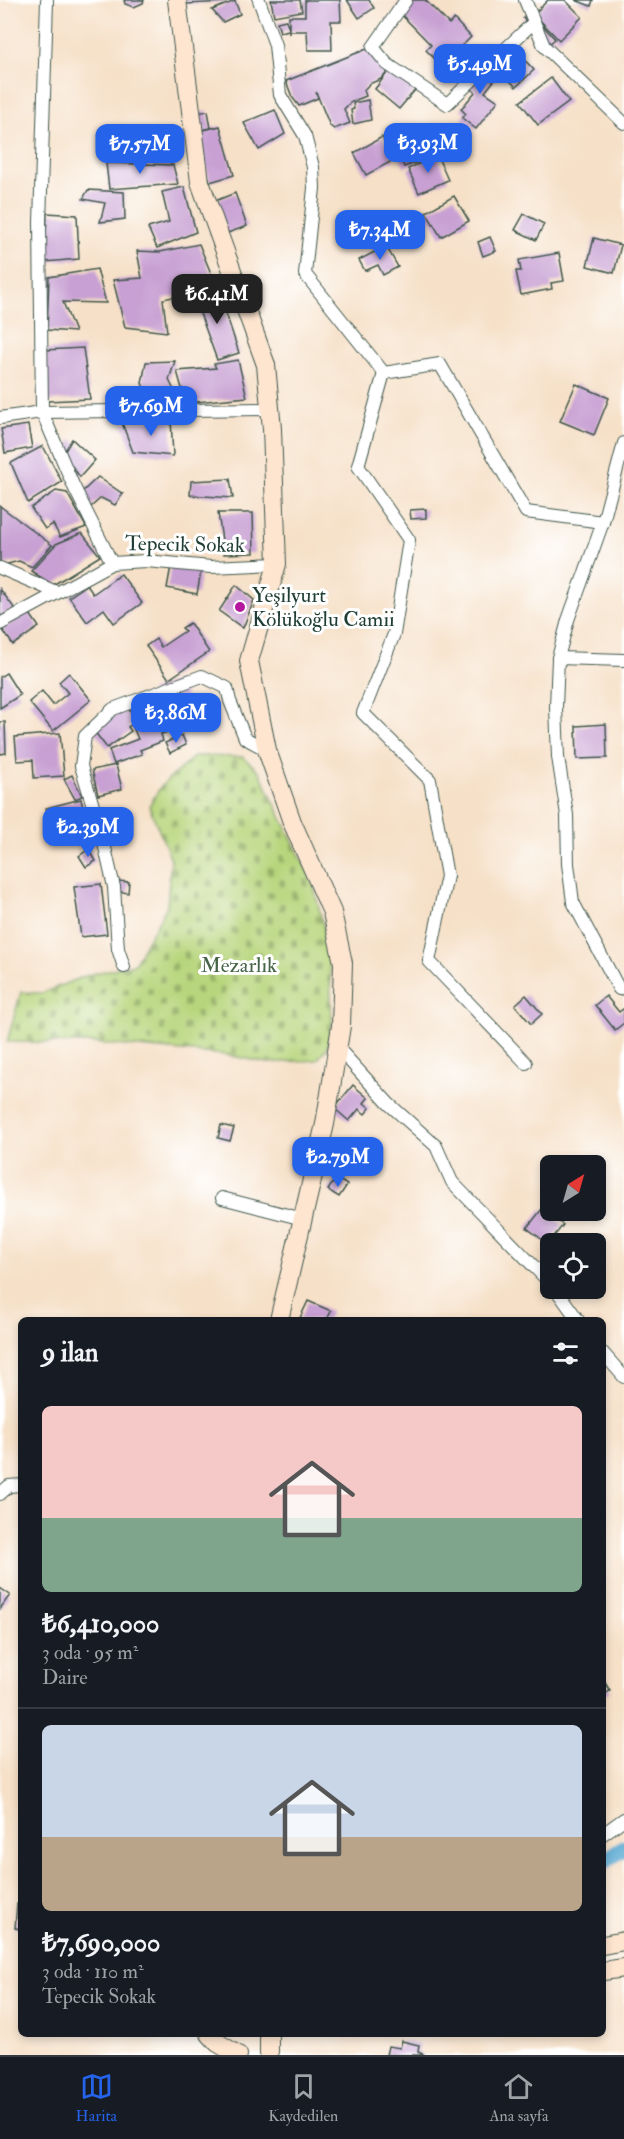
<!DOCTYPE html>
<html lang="tr">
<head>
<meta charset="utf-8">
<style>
  :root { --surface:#171b24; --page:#20242c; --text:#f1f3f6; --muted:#9ea1a6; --line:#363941; --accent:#2563eb }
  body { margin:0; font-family:"IM FELL Double Pica",serif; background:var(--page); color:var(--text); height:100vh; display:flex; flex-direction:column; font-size:22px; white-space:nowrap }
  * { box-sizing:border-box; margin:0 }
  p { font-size:20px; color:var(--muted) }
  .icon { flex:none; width:33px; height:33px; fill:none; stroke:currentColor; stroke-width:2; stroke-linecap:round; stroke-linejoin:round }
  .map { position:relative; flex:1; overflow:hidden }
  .drawer { position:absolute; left:18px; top:1317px; width:588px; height:720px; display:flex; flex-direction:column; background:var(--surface); border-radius:9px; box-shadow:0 3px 9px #0003 }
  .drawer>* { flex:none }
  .needle { width:39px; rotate:37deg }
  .buttons { position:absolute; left:540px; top:1155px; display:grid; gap:12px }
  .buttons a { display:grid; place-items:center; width:66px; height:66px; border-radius:9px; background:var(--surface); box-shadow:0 3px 9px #0003; font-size:30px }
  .price { position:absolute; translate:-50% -51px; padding:0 14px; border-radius:12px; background:var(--accent); color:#fff; font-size:20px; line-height:39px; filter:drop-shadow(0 2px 3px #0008) }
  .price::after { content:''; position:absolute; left:50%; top:36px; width:18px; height:14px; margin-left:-9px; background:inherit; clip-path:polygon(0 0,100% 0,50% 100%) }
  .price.selected { background:#222; color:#fff }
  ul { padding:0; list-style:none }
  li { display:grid; align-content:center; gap:12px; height:318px; padding:0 24px }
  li+li { border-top:2px solid var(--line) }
  li span { display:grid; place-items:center; height:186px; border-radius:9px; color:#555 }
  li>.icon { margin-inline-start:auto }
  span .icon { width:108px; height:108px; fill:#fffc; stroke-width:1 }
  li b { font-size:26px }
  h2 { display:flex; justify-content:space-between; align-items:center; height:72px; padding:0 24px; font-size:26px }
  .dock { display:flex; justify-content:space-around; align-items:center; height:84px; border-top:2px solid var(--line); background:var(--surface); font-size:16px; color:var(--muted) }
  .dock a { display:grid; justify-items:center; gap:3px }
  .dock .selected { color:var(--accent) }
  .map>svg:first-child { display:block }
  .cemetery { fill:url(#cemetery-stones); stroke:#6b8958; stroke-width:1.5 }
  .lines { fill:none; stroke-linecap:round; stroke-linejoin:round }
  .canal { stroke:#56a7d1; stroke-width:16 }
  .building { fill:#c8a0d3 }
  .street-casing { stroke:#3f554a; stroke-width:14 }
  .secondary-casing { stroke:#3f554a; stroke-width:20 }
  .street { stroke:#fff; stroke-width:12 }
  .secondary { stroke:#fde5d0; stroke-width:18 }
  .poi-dot { fill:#b5179e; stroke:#fff; stroke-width:2 }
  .labels { text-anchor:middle; stroke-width:6; stroke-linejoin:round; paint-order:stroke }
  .street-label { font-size:21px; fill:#1f3d34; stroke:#fff }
  .poi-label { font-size:21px; fill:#1f3d34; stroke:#fff; text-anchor:start }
  .park-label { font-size:21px; fill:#456346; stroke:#fff }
</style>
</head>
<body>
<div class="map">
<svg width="624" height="2055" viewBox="0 0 624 2055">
  <defs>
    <pattern id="cemetery-stones" width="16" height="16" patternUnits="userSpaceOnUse" patternTransform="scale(1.5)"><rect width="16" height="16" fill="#b7d57c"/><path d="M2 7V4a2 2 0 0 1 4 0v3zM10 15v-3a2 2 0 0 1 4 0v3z" fill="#94ae66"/></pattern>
  </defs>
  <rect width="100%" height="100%" fill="#fff"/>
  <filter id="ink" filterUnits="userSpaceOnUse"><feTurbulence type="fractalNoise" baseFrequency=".0167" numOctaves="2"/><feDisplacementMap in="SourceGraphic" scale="12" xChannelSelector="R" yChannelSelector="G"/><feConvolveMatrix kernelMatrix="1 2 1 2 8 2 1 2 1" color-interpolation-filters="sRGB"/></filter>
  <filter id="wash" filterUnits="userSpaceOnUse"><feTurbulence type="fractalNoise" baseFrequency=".008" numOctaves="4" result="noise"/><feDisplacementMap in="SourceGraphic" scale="24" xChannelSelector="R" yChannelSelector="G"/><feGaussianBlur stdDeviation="1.35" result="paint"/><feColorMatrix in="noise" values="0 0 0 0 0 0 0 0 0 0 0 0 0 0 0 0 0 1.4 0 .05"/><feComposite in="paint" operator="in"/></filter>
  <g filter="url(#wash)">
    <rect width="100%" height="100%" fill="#f6e0c7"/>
    <path class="cemetery" d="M 195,756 L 243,757 L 259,771 L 313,883 L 329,950 L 332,1024 L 327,1048 L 317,1060 L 267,1063 L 228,1055 L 93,1043 L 7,1042 L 21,992 L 42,993 L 88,975 L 134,964 L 167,906 L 171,859 L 149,806 L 161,786 Z"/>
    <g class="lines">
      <path class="canal" d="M 603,1862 L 624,1848"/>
    </g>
    <g id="blocks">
      <g class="building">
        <path d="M 124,0 L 144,0 L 143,3 L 134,7 L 125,4 Z"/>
        <path d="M 185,0 L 226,0 L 226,2 L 185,4 Z"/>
        <path d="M 271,0 L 300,0 L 302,11 L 274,16 Z"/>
        <path d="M 305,0 L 340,0 L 341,21 L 331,21 L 332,50 L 308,50 L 307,31 L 291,31 L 289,33 L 289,30 L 280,32 L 277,22 L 286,20 L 289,29 L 289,16 L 305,16 Z"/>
        <path d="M 347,0 L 369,0 L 374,8 L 359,18 Z"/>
        <path d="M 404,0 L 425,0 L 449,24 L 454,19 L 471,37 L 442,66 L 426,50 L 431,45 L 395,8 Z"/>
        <path d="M 548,0 L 565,0 L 582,17 L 559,40 L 534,14 Z"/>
        <path d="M 575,0 L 593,0 L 591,6 Z"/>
        <path d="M 235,1 L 240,14 L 223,22 L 212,10 Z"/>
        <path d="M 530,11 L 555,39 L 547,46 L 523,18 Z"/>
        <path d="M 507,41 L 534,70 L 516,87 L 488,58 Z"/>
        <path d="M 367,49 L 389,71 L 381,79 L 369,84 L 364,90 L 366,96 L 351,102 L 344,109 L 350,123 L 334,129 L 330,126 L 316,92 L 318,98 L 299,106 L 292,97 L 286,81 Z"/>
        <path d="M 484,60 L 500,73 L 485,92 L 498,101 L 476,129 L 462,118 L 466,114 L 461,109 L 475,92 L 465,83 Z"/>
        <path d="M 390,69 L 415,90 L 399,109 L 375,89 Z"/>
        <path d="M 551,78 L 569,102 L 538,125 L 520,102 Z"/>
        <path d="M 368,100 L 371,120 L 353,124 L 351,110 L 354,109 L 353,103 Z"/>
        <path d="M 275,110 L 285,134 L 259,150 L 244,123 Z"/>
        <path d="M 208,111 L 211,128 L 195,131 L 191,114 Z"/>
        <path d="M 220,126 L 234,175 L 210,182 L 196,132 Z"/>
        <path d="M 410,126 L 414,138 L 409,140 L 418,162 L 404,167 L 391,132 Z"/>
        <path d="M 172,130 L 173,161 L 104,158 L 102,141 Z"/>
        <path d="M 382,137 L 394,160 L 366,175 L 354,153 Z"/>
        <path d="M 437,155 L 448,180 L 419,193 L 408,169 Z"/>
        <path d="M 106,163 L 173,165 L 178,184 L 109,189 Z"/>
        <path d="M 184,187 L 196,232 L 157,248 L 148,228 L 169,222 L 162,192 Z"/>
        <path d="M 88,190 L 124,192 L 125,219 L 100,222 L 105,203 L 83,199 Z"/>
        <path d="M 235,193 L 247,226 L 222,235 L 210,203 Z"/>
        <path d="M 454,196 L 469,221 L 441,237 L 426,212 Z"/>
        <path d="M 47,213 L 77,215 L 79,259 L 45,262 Z"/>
        <path d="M 373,214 L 375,234 L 356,236 L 353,216 Z"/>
        <path d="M 524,214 L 544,224 L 536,240 L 515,230 Z"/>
        <path d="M 490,237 L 496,251 L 483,256 L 478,242 Z"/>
        <path d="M 594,238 L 621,245 L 614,273 L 587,266 Z"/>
        <path d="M 199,244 L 217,288 L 163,299 L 167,332 L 125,327 L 113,280 L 142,278 L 137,251 L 160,252 Z"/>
        <path d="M 386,246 L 398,267 L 383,275 L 378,265 L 365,271 L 359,260 Z"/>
        <path d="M 559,253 L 564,281 L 551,283 L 552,289 L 521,295 L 516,271 L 521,271 L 519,260 Z"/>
        <path d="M 97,269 L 106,303 L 63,302 L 75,332 L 47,330 L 49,277 Z"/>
        <path d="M 219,292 L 239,353 L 217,360 L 194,297 Z"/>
        <path d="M 83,348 L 90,399 L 47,401 L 45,350 Z"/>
        <path d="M 238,360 L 247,397 L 186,403 L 177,371 L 216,368 L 214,364 Z"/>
        <path d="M 175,361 L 169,380 L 179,400 L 150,404 L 142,383 L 146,362 Z"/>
        <path d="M 576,384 L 609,398 L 594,435 L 560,421 Z"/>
        <path d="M 171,419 L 173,456 L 133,452 L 122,423 Z"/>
        <path d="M 28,425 L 32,448 L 5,453 L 1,429 Z"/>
        <path d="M 72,439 L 95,460 L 80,477 L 63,454 Z"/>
        <path d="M 43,446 L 62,482 L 28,503 L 11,463 Z"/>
        <path d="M 98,477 L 123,494 L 115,505 L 101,498 L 91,507 L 81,493 Z"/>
        <path d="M 230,479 L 233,498 L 190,495 L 191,481 Z"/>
        <path d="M 56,491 L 67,493 L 86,527 L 60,537 L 53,524 L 45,529 L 31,508 Z"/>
        <path d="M 0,506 L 52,545 L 32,567 L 19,561 L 0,566 Z"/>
        <path d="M 426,509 L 426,518 L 411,519 L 410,510 Z"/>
        <path d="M 218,513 L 253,513 L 254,553 L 224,554 Z"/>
        <path d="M 82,533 L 100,556 L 53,585 L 31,571 L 56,544 Z"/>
        <path d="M 171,566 L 201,572 L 197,594 L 167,588 Z"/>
        <path d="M 121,574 L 142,603 L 114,623 L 104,609 L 87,622 L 69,597 L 87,585 L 93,594 Z"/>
        <path d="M 236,585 L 254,600 L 243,628 L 219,611 Z"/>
        <path d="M 0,589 L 15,609 L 0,617 Z"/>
        <path d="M 28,611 L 39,627 L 13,645 L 2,629 Z"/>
        <path d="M 190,623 L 209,652 L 169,679 L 146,646 L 156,639 L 161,647 L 185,631 L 182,628 Z"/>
        <path d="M 6,673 L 20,695 L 0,708 L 0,677 Z"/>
        <path d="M 69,673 L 91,700 L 53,731 L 29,702 L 42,691 L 53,705 L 68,693 L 59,682 Z"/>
        <path d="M 179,680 L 190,708 L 175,714 L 183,711 L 188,726 L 161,734 L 163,741 L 140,750 L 142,754 L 114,764 L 109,750 L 138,739 L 133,727 L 160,717 L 150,691 Z"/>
        <path d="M 124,702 L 137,721 L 128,727 L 131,731 L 107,748 L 94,731 Z"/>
        <path d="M 0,722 L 5,722 L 6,753 L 0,754 Z"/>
        <path d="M 606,724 L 607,758 L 577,759 L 576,726 Z"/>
        <path d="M 60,733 L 64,776 L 34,778 L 33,760 L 17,761 L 15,737 Z"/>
        <path d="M 182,735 L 186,745 L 170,753 L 165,743 Z"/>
        <path d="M 116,765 L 122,789 L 98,795 L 92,770 Z"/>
        <path d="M 72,775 L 82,796 L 75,799 L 64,779 Z"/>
        <path d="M 81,799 L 87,825 L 53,834 L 46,808 Z"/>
        <path d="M 90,826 L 92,835 L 73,840 L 70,831 Z"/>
        <path d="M 89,849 L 96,861 L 86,867 L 79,856 Z"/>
        <path d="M 117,881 L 129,882 L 128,893 L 116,891 Z"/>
        <path d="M 101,884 L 107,934 L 81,937 L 74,887 Z"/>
        <path d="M 526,995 L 542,1014 L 531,1024 L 515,1005 Z"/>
        <path d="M 606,996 L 619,1012 L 623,1009 L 624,1010 L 624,1023 L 615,1030 L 595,1005 Z"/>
        <path d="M 353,1085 L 368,1098 L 364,1103 L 370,1108 L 365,1114 L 359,1109 L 349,1121 L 334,1108 Z"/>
        <path d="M 221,1125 L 234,1128 L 230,1141 L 218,1138 Z"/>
        <path d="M 336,1178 L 347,1185 L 339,1197 L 328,1190 Z"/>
        <path d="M 542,1209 L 563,1225 L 548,1244 L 527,1228 Z"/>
        <path d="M 308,1301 L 331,1311 L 327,1320 L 299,1320 Z"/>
        <path d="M 0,1588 L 10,1595 L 0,1609 Z"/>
        <path d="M 603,1679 L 610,1691 L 603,1695 Z"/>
        <path d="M 17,1904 L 21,1904 L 21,1929 L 15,1928 Z"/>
        <path d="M 402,2041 L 419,2045 L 418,2052 L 425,2055 L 386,2055 L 388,2046 L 400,2048 Z"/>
      </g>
    </g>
  </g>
  <g filter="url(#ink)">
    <use href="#blocks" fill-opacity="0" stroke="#3f554a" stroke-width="1.5"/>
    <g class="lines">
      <g class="street-casing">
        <g id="street">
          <path d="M 47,0 L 40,222 L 42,412 L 74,487 L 112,563"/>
          <path d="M 259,0 L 275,45 L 280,95 L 305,136 L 313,167 L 314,188 L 305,274 L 384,373 L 440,364 L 526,512 L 603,522"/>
          <path d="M 406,0 L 373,47 L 387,64 L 447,104 L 534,22"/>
          <path d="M 525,0 L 544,46 L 624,123"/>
          <path d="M 384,373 L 358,466 L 409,540 L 394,634 L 363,713 L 430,780 L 447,876 L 429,961 L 526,1063"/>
          <path d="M 0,418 L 42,412 L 270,409"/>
          <path d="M 0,568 L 56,592"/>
          <path d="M 0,624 L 112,563 L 146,561 L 211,567 L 277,564"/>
          <path d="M 558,658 L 624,660"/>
          <path d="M 124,967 L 118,949 L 114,887 L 103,839 L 81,766 L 85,736 L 113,709 L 202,676 L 227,688 L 230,701 L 245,738 L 267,750"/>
          <path d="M 619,989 L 573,902 L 568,864 L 567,815 L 558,757 L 556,707 L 558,658 L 568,620 L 603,522 L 624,443"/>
          <path d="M 338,1048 L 389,1104 L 436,1146 L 452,1182 L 550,1283"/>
          <path d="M 222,1198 L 303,1219"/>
          <path d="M 555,1288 L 578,1320"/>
          <path d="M 603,1353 L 624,1377"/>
          <path d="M 0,1494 L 9,1486 L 21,1485"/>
          <path d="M 603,1834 L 624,1819"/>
        </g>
      </g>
      <g class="secondary-casing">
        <g id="secondary">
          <path d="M 177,0 L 200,182 L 266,365 L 272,429 L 277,564 L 249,661 L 267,750 L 292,822 L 332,912 L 343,963 L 341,1026 L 325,1124 L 279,1320"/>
          <path d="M 603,1945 L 624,1941"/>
          <path d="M 603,1971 L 624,1968"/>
          <path d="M 210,2034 L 218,2043 L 238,2055"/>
          <path d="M 269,2034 L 269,2055"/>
        </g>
      </g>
      <use href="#street" class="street"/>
      <use href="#secondary" class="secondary"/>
    </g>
  </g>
  <circle class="poi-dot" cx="240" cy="607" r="6"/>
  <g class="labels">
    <g class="street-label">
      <text transform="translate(185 544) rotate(1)" y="7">Tepecik Sokak</text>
    </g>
    <g class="poi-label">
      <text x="252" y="602">Yeşilyurt<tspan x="252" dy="24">Kölükoğlu Camii</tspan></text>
    </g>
    <g class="park-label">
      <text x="239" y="972">Mezarlık</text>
    </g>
  </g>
</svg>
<div class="buttons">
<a><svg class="needle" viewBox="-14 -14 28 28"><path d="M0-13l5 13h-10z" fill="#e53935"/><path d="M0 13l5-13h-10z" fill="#9ea1a6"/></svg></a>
<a><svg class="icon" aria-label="locate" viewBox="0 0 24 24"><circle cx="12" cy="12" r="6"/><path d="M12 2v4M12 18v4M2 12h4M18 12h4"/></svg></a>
</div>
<b class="price" style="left:480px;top:95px">₺5.49M</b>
<b class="price" style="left:428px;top:174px">₺3.93M</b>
<b class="price" style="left:140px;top:175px">₺7.57M</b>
<b class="price" style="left:380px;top:261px">₺7.34M</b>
<b class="price selected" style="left:217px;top:325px">₺6.41M</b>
<b class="price" style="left:151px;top:437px">₺7.69M</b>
<b class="price" style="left:176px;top:744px">₺3.86M</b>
<b class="price" style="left:88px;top:858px">₺2.39M</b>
<b class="price" style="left:338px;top:1188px">₺2.79M</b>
<section class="drawer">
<h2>9 ilan<svg class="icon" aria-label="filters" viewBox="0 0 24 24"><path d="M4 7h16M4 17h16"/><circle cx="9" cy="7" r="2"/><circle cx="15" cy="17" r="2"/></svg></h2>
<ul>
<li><span style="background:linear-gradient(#f6c9c9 60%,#7fa58c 0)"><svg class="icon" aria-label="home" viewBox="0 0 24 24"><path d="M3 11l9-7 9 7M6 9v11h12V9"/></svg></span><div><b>₺6,410,000</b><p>3 oda · 95 m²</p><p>Daire</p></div></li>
<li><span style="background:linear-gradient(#c9d6e8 60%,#b9a48a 0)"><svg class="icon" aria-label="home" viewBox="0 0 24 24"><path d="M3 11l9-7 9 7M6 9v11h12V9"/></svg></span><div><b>₺7,690,000</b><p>3 oda · 110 m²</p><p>Tepecik Sokak</p></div></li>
</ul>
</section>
</div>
<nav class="dock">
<a class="selected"><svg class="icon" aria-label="map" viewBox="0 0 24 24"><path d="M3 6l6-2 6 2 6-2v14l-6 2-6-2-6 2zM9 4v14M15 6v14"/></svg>Harita</a>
<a><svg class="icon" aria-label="saved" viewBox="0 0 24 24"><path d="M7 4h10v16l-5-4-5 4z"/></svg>Kaydedilen</a>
<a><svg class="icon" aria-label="home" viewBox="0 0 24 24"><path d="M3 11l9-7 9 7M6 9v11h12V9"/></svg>Ana sayfa</a>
</nav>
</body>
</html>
